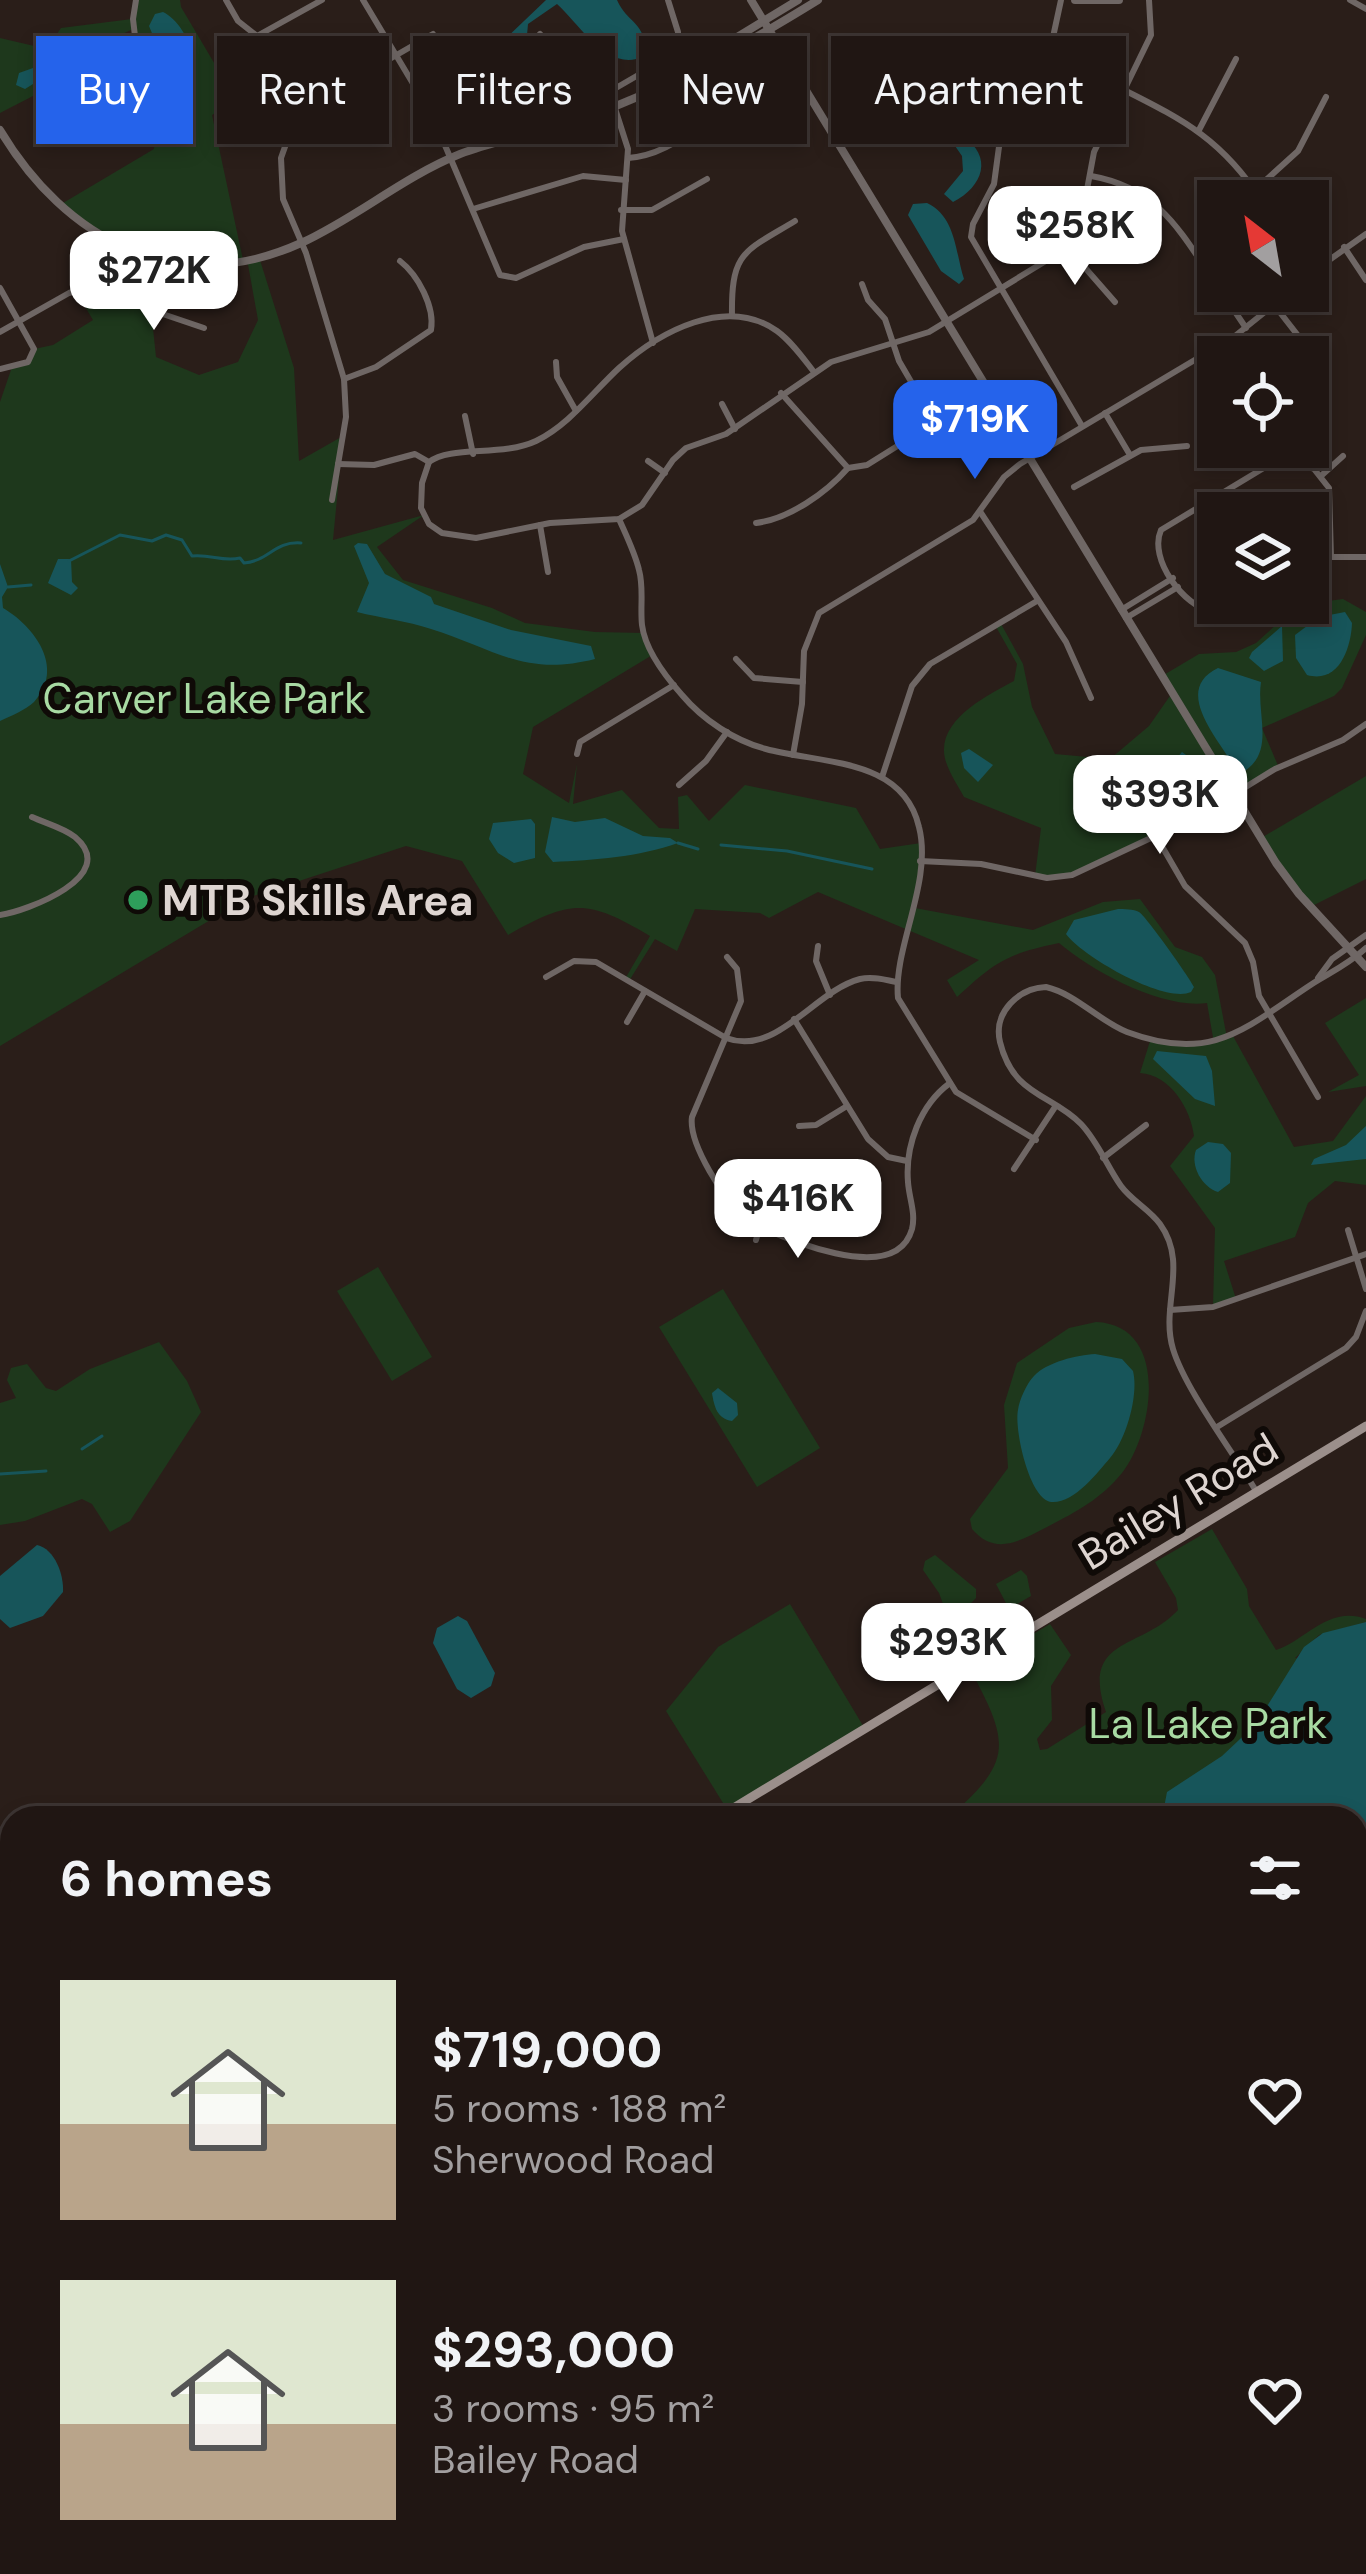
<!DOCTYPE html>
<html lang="en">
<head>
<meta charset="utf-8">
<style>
  :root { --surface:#201613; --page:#2d2321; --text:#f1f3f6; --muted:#a29fa0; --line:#3d3533; --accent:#2563eb }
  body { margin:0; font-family:"DM Sans",sans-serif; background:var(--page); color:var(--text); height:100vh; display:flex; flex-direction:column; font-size:45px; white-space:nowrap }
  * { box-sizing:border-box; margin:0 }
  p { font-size:39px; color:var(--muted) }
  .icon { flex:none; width:66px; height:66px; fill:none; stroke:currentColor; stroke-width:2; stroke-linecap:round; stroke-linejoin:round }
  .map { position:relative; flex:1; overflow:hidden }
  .panel { position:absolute; left:0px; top:1806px; width:1368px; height:768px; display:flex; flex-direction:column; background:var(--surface); border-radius:36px 36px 0 0; box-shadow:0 6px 18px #0003,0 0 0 3px var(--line) }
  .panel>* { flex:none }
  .banner { position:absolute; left:36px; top:36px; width:1296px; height:108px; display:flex; gap:24px }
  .needle { width:78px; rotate:329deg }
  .controls { position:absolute; left:1197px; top:180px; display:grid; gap:24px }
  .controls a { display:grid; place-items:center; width:132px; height:132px; border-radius:0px; background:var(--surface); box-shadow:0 6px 18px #0003,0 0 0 3px var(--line); font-size:60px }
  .price { position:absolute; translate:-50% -102px; padding:0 27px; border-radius:24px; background:#fff; color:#222; font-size:39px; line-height:78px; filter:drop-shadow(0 3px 6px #0008) }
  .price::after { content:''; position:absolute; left:50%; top:72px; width:36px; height:27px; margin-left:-18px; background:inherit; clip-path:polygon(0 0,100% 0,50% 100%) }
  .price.current { background:var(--accent); color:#fff }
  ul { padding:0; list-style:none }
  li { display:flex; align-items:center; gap:36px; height:300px; padding:0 60px }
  li span { display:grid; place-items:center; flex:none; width:336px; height:240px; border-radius:0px; color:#555 }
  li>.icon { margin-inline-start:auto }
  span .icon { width:144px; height:144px; fill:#fffc; stroke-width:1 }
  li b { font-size:51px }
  h2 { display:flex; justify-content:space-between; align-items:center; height:144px; padding:0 60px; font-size:51px }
  .chip { padding:0 42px; border-radius:0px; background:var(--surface); box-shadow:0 6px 18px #0003,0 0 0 3px var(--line); font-size:42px; line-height:108px }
  .chip.current { background:var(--accent); color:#fff }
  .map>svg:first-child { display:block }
  .built { fill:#37251d }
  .green { fill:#1e381c }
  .water { fill:#17555a }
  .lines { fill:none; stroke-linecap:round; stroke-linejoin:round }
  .stream { stroke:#17555a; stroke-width:3 }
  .minor { stroke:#6f6765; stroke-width:6 }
  .tertiary { stroke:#6f6765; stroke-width:8 }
  .secondary { stroke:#9b8f8b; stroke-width:9 }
  .leisure-dot { fill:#2e9e5b; stroke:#0f0a07; stroke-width:4.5 }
  .labels { text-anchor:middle; stroke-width:12; stroke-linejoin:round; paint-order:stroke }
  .park-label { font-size:42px; fill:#a8daa3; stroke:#0f0a07 }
  .poi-label { font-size:42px; font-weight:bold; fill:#ded5d1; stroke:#0f0a07; text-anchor:start }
  .street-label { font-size:42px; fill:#ded5d1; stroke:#0f0a07 }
</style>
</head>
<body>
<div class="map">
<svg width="1366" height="2574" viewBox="0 0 1366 2574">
  <rect width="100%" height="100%" fill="#2a1e19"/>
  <g class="built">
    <path d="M 12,2242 L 12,2497 L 0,2505 L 0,2249 Z"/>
    <path d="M 12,2513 L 12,2562 L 209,2562 L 226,2574 L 0,2574 L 0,2521 Z"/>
    <path d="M 649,2562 L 686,2562 L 693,2574 L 629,2574 Z"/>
  </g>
  <g class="green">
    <path d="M 136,0 L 180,0 L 181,7 L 236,100 L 212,115 L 243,260 L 188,262 L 133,250 L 58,206 L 154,149 L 155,84 L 138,53 L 133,29 L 80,54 L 68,78 L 0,113 L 0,38 L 47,49 L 61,28 L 132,19 Z"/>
    <path d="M 259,257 L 294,368 L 299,461 L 343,436 L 333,540 L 424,515 L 377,547 L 403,580 L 492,608 L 525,623 L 595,632 L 644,633 L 654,654 L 533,727 L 523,774 L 569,803 L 577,764 L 573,804 L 622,790 L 659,828 L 679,829 L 678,797 L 687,795 L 709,821 L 745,785 L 856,808 L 880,849 L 921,843 L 915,908 L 1033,930 L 1103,902 L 1140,899 L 1175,947 L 1202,957 L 1215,975 L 1227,1038 L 1233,1036 L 1294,1147 L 1333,1141 L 1366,1096 L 1366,1185 L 1335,1181 L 1308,1203 L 1295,1237 L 1224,1261 L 1236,1299 L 1213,1307 L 1215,1228 L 1170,1166 L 1194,1136 C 1191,1110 1171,1075 1140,1073 L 1151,1038 L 1192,1045 L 1214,1043 L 1207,1003 C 1162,1009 1093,972 1059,943 C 1007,954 996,961 957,997 L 947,980 L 979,960 L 818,892 L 769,918 L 760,913 L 695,909 L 677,951 L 655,939 L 629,981 L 625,979 L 650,936 C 587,899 572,899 508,935 L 462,861 L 406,846 L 247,898 L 0,1046 L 0,402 L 12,367 L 24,364 L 34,349 L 53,345 L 93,320 L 75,290 L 80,288 L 151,309 L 156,357 L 199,375 L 238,362 L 258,320 L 247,259 Z"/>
    <path d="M 1343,599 L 1366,612 L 1366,635 L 1342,688 L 1334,696 L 1262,728 L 1279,768 L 1202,814 L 1072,875 L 1035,876 L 1041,828 L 964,797 C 958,786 950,774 946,762 C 933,722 986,696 1014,681 L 1017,664 L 995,625 L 1000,622 L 1023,664 L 1032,707 L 1055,754 L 1110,759 L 1149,726 L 1172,693 L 1162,676 L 1199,654 L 1236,652 L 1256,643 L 1298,605 Z"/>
    <path d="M 1366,776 L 1366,879 L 1310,907 L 1261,838 Z"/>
    <path d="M 1366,998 L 1366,1086 L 1328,1092 L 1359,1075 L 1325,1023 Z"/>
    <path d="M 378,1267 L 432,1357 L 392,1381 L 337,1291 Z"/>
    <path d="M 723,1289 L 820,1448 L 757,1487 L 659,1327 Z"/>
    <path d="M 1096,1322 C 1170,1325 1154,1432 1122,1473 C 1101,1499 1076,1512 1047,1527 C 1021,1540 996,1557 972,1529 L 970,1519 L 1008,1468 L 1004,1405 L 1017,1363 L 1069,1328 Z"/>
    <path d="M 159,1342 L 187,1381 L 201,1412 L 130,1521 L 110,1532 L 92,1504 L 82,1499 L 25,1521 L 0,1525 L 0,1403 L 16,1398 L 7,1380 L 11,1368 L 27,1364 L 46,1388 L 56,1391 L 90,1369 Z"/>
    <path d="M 1212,1529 L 1247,1589 L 1249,1606 L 1276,1650 C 1304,1642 1328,1605 1366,1619 L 1366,1622 L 1319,1635 L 1295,1658 L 1366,1668 L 1366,2440 L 1356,2437 L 1356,1818 L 948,1818 C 1012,1762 1011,1745 971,1671 L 1050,1624 L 1071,1655 L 1051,1686 L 1052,1720 L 1037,1739 L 1040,1750 L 1047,1749 L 1106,1712 C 1080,1637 1141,1650 1178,1610 L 1176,1598 L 1155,1562 Z"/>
    <path d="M 935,1555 L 976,1589 L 976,1598 L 963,1611 L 961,1635 L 957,1642 L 939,1593 L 923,1570 L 925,1561 Z"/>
    <path d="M 1021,1570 L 1027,1576 L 1031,1596 L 1009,1609 L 996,1584 Z"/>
    <path d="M 790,1604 L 865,1729 L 728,1811 L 666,1711 L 718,1647 Z"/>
    <path d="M 0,1982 L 12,2000 L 12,2331 L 0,2357 Z"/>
    <path d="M 1356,2552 L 1366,2563 L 1366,2574 L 1299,2574 L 1294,2562 L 1356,2562 Z"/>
    <path d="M 123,2562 L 160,2562 L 205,2574 L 131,2574 Z"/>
    <path d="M 174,2562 L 269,2562 L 268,2574 L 213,2574 Z"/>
    <path d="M 332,2562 L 449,2562 L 460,2574 L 337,2574 Z"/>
    <path d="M 492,2562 L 550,2562 L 558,2574 L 477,2574 Z"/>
    <path d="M 740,2562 L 998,2562 L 1006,2574 L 933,2574 L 926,2570 L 915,2574 L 748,2574 Z"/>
    <path d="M 1051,2562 L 1164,2562 L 1159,2574 L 1045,2574 Z"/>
  </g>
  <g class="water">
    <path d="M 546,0 L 617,0 C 628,24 641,18 647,50 L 644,56 C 609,74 580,25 557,4 L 528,24 L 527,35 L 543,60 L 542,64 L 513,73 L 503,62 L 504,40 Z"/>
    <path d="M 163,12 C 176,18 193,41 189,56 C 188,62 178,69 175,72 L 163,60 L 149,26 L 155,14 Z"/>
    <path d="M 60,50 L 66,51 L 67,57 L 54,71 L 25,89 L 16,85 L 19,73 L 47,63 Z"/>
    <path d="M 962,136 C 994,156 983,187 953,202 L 944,194 L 963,171 L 962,156 L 953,143 L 955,137 Z"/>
    <path d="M 927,203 C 956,217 955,251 964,279 L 959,284 L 941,271 L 908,215 L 913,204 Z"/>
    <path d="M 358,543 L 367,544 L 385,574 L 431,597 L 434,604 L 511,630 L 591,646 L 595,659 C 524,677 495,649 431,629 C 407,621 381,618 357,612 L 369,583 L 354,546 Z"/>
    <path d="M 58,559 L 71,559 L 72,582 L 78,588 L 71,595 L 48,583 Z"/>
    <path d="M 0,564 L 8,587 L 2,597 L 3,608 C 34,626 66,668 34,702 C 25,710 11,716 0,721 Z"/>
    <path d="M 1345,612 L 1352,623 C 1351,648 1339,684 1307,675 L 1296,658 L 1295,635 L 1319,617 Z"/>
    <path d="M 1282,626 L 1283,661 L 1264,671 L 1249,658 L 1252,652 Z"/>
    <path d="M 1218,668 L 1261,682 C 1256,714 1276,752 1243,772 L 1235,768 C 1218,738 1172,690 1218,668 Z"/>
    <path d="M 969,749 L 993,765 L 978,782 L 964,768 L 961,753 Z"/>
    <path d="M 1182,752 C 1200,765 1213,773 1206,797 L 1179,810 L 1170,806 L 1164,773 Z"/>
    <path d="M 552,817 L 575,822 L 605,818 L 643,836 L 670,838 L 678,843 C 639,857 594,860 553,862 L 545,852 Z"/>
    <path d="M 531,819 L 535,824 L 535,858 L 514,863 L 498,853 L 489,839 L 493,823 Z"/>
    <path d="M 1118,909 C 1123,909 1134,909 1139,912 C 1145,915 1190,978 1194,987 L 1191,992 C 1165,1004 1083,957 1066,934 L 1074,920 Z"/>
    <path d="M 1157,1051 L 1206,1056 L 1212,1071 L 1215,1106 L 1195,1099 L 1153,1059 Z"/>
    <path d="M 1366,1126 L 1366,1159 L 1311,1165 L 1314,1159 L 1346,1145 Z"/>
    <path d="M 1208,1142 L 1223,1144 L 1231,1153 L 1230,1183 L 1218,1192 C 1202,1187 1190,1166 1196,1150 Z"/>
    <path d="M 1095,1354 L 1122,1359 L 1133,1371 C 1139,1395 1126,1440 1110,1458 C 1097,1473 1074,1504 1051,1502 C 1029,1499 1014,1428 1018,1410 C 1019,1400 1027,1383 1034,1376 C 1047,1362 1077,1355 1095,1354 Z"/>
    <path d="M 718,1388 L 737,1403 L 738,1415 L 732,1421 C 717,1419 714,1406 712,1393 Z"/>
    <path d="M 37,1545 C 55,1549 64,1575 63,1592 L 43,1616 L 10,1628 L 0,1619 L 0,1576 Z"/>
    <path d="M 458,1616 L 467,1621 L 495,1673 L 491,1686 L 471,1698 L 457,1689 L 433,1643 L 437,1628 Z"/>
    <path d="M 1366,1622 L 1366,1983 L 1356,1981 L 1356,1818 L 1162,1818 L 1167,1792 L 1222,1756 L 1256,1724 L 1304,1647 L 1323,1633 Z"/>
    <path d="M 1366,2029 L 1366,2104 L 1356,2091 L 1356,2031 Z"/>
  </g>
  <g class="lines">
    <g class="stream">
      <path d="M 69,561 L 120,535 L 152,541 L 166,535 L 182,540 L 192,556 C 211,554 222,562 240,558 L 244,563 C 269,561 274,541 301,543"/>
      <path d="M 8,587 L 31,585"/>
      <path d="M 678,843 L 698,849"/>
      <path d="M 721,845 L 787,851 L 872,869"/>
      <path d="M 82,1449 L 102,1436"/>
      <path d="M 0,1474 L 46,1471"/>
    </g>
    <g class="minor">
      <path d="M 226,0 L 238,21 L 257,36 L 322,0"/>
      <path d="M 363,0 L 433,117 L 500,275 L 516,278 L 584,247 L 624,239"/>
      <path d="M 1061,0 L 1050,51 L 1003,117 L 994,184 L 973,224 L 971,237 L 1082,426"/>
      <path d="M 1350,0 L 1366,9"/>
      <path d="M 540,34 L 590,88 L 610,93 L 628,149 L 622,231 L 653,343"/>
      <path d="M 866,56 L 918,43 L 931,46 L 974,117 L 985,124 L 1001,126"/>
      <path d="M 494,57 L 504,77 L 513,82 L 549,73 L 562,64"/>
      <path d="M 1124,90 C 1186,121 1223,141 1262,201"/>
      <path d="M 609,92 L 678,52 L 678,32 L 668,0"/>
      <path d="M 315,102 L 343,141"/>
      <path d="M 129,114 L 138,62 L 133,19 L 136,0"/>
      <path d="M 1199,130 L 1236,59"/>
      <path d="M 628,158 C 656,156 681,141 702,122"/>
      <path d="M 1091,176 C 1160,188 1181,233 1218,287"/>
      <path d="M 1255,190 L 1298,151 L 1326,97"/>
      <path d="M 473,209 L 583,176 L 626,180"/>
      <path d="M 621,210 L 652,210 L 707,179"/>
      <path d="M 1066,246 L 1115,302"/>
      <path d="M 1344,247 L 1366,280"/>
      <path d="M 1308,275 L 1366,234"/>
      <path d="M 0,288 L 34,349 L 28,362 L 0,369"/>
      <path d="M 1221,291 L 1246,328"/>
      <path d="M 118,297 L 133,250"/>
      <path d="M 1275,306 L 1317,360"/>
      <path d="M 732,316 C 731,251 744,252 795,221"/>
      <path d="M 0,332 L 69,293 L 86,288 L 204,328"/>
      <path d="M 1199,357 L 1218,387"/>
      <path d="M 556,362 L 557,377 L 576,411"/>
      <path d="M 344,379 L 376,367 L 431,330 C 435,307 418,275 400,261"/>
      <path d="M 781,393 L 848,468 L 867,465 L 923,430 L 927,409 L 899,361 L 885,319 L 868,300 L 862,284"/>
      <path d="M 722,404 L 735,429"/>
      <path d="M 1105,413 L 1130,455"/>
      <path d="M 465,416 L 473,454"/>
      <path d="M 648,461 L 665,473"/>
      <path d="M 429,462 L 422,483 L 421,508 L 429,524 L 442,533 L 476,538 L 550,523 L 619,519 L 642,505 L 673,460 L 686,448 L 726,434 L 831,362 L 929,332 L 1054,256 L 1080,227 L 1094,152 L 1151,35 L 1149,0"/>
      <path d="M 338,464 L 374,465 L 415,454 L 429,462 C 451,445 502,457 536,441 C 569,425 592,393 619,368 C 659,332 726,295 777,331 C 792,342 803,358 814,372"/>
      <path d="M 1322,475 L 1343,456"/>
      <path d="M 1074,487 L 1141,450 L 1187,446"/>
      <path d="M 332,500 L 346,417 L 344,379 L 306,253 L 283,199 L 281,158 L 292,127 L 315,102 L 433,34"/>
      <path d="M 981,513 L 1066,642 L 1091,698"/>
      <path d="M 619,519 C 626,535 635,553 639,570 C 644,588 640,606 642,625 C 645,649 666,677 682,695 C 703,720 735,741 766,749 C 820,764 903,757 919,827 C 933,882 893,948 898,998 L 956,1092 L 1036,1140"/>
      <path d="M 756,523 C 789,519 826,493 848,468"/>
      <path d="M 540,525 L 548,572"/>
      <path d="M 1331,557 L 1366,557"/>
      <path d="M 1235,603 L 1213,612 C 1184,607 1148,559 1161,530 L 1267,466 L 1298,462 L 1314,469 L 1329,488 L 1331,557 L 1308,557"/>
      <path d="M 1121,610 L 1173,578"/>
      <path d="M 1126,618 L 1178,587"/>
      <path d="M 736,659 L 754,678 L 803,682"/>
      <path d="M 577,754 L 580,742 L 674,685"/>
      <path d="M 793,755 L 802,704 L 804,651 L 819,613 L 973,520 L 1004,477 L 1020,464 L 1235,336 L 1291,291"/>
      <path d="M 882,777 L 912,686 L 930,664 L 1037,601"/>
      <path d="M 679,785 L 706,761 L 727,732"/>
      <path d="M 1156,836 L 1185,886 L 1245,943 L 1253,962 L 1259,996 L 1318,1097"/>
      <path d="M 920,861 L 981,864 L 1047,878 L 1072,875 L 1202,814 L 1275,769 L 1343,740 L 1366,724"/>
      <path d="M 0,915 C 27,911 121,876 75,837 C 64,828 45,823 32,817"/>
      <path d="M 818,946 L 816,961 L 830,995"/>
      <path d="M 727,957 L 737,969 L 741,1001 L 692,1117 C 688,1144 725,1200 745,1219 C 780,1237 895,1289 912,1229 C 916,1213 909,1198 908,1182 C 905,1146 920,1105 950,1083"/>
      <path d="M 546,977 L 574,961 L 596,962 L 726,1038 C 777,1057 814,991 860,979 C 873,976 885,980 897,982"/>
      <path d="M 1318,978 L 1332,959 L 1366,935"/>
      <path d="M 794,1019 L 868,1139 L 888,1157 L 907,1161"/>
      <path d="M 627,1022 L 645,991"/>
      <path d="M 799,1126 L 816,1125 L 847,1106"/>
      <path d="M 1103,1158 L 1146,1125"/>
      <path d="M 1014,1169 L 1055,1107"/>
      <path d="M 1348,1230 L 1366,1289"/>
      <path d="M 756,1240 L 760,1226"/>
      <path d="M 1170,1310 L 1213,1307 L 1366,1254"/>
      <path d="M 1217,1427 L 1346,1348 L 1356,1337 L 1366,1311"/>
      <path d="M 1256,1491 C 1233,1452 1185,1389 1173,1349 C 1160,1306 1189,1264 1160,1224 C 1149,1209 1132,1201 1121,1186 C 1107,1166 1098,1142 1081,1124 C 1052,1094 1013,1096 1000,1042 C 993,1012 1019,988 1046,987 C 1076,994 1099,1021 1127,1032 C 1212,1064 1245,1028 1312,984 C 1331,972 1349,964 1366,948"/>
      <path d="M 717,2574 L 737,2562 L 744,2574"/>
    </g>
    <g class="tertiary">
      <path d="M 751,0 L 1276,863 L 1299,894 L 1366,967"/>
      <path d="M 1075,0 L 1119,0"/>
      <path d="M 665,81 L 798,0"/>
      <path d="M 0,130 C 65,239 176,300 301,243 C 356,218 403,177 460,154 C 499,139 542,133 582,119 C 666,89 742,47 818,0"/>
      <path d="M 1356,2442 L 1366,2445"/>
    </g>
    <g class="secondary">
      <path d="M 717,1818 L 1366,1426"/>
      <path d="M 0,2513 L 12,2505"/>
    </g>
  </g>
  <circle class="leisure-dot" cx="138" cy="900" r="12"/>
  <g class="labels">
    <g class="park-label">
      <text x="204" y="713">Carver Lake Park</text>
      <text x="1208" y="1738">La Lake Park</text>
    </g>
    <g class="poi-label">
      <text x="162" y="915">MTB Skills Area</text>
    </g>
    <g class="street-label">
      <text transform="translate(1178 1501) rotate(-31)" y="15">Bailey Road</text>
    </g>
  </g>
</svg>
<div class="controls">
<a><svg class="needle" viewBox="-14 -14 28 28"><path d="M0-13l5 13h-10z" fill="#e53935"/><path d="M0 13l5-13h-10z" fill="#a29fa0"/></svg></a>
<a><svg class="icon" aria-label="locate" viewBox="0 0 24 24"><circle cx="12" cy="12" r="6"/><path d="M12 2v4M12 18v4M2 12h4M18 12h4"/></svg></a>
<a><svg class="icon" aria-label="layers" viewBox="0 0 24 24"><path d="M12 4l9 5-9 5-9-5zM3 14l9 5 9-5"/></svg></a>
</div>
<b class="price" style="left:1075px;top:288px">$258K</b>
<b class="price" style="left:154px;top:333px">$272K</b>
<b class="price current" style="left:975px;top:482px">$719K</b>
<b class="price" style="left:1160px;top:857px">$393K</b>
<b class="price" style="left:798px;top:1261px">$416K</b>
<b class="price" style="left:948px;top:1705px">$293K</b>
<div class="banner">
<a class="chip current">Buy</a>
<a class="chip">Rent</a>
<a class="chip">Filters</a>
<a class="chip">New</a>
<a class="chip">Apartment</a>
</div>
<section class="panel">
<h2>6 homes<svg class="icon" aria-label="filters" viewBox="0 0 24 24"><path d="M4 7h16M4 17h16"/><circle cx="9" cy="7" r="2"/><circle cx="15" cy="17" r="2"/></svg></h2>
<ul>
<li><span style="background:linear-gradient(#dfe7d0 60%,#b9a48a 0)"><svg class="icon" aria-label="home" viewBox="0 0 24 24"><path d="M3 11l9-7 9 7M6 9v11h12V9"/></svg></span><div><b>$719,000</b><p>5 rooms · 188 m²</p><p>Sherwood Road</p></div><svg class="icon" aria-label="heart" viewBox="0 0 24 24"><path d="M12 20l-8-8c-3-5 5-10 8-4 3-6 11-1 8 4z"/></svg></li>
<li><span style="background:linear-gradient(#dfe7d0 60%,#b9a48a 0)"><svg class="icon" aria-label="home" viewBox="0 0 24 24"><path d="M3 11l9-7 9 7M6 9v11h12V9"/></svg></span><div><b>$293,000</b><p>3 rooms · 95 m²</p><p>Bailey Road</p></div><svg class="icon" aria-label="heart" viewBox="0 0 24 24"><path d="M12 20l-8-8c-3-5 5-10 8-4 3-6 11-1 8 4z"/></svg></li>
</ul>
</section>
</div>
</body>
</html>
